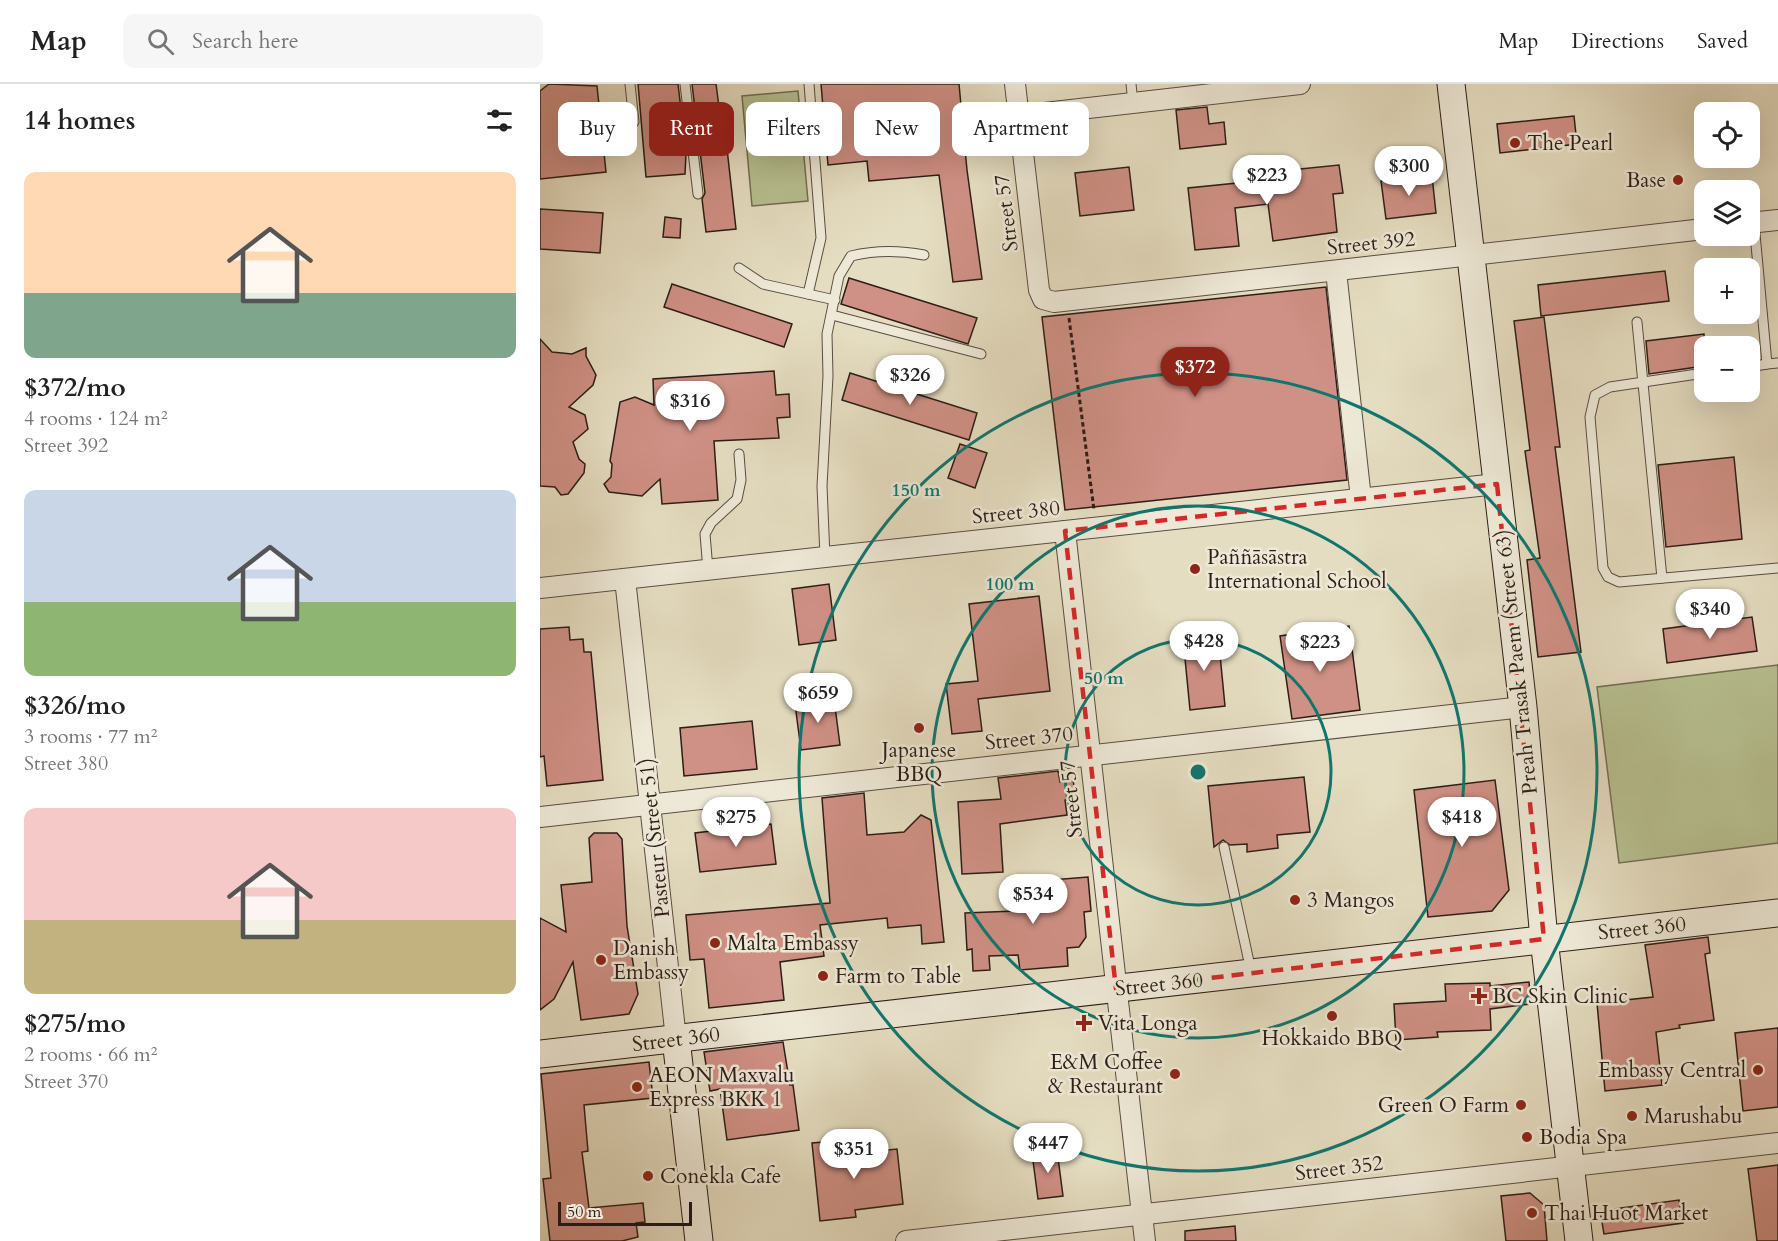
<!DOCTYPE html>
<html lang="en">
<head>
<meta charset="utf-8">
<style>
  :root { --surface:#fff; --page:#f6f6f6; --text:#222; --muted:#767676; --line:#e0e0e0; --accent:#8f2418 }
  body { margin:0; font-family:Cardo,serif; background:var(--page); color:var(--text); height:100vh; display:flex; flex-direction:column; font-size:22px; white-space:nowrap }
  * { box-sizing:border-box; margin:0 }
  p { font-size:20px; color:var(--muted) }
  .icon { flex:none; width:33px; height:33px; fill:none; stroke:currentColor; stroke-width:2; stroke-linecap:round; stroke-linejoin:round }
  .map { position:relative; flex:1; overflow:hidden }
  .details { display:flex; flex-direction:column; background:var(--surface); width:540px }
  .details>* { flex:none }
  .banner { position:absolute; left:18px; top:18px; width:570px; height:54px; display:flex; gap:12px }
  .controls { position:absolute; left:1154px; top:18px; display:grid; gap:12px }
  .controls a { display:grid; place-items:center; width:66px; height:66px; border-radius:12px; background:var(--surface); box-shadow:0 6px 24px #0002; font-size:30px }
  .scale { position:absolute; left:18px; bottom:15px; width:134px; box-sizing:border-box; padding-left:6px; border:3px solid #2c1d17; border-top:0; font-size:16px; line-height:21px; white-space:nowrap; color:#2c1d17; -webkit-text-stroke:4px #eee9d7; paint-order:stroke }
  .price { position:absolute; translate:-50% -51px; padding:0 14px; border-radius:21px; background:#fff; color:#222; font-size:20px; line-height:39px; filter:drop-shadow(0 2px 3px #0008) }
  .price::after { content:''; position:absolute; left:50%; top:36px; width:18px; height:14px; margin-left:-9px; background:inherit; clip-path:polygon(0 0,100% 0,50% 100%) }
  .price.selected { background:var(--accent); color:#fff }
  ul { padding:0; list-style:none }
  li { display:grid; align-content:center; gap:12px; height:318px; padding:0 24px }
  li span { display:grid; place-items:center; height:186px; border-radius:12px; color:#555 }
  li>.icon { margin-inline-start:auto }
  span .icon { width:108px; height:108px; fill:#fffc; stroke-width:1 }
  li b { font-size:26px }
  h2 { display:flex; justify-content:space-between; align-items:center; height:72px; padding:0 24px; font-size:26px }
  .tag { padding:0 21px; border-radius:12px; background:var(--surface); box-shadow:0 6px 24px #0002; font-size:21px; line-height:54px }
  .tag.selected { background:var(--accent); color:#fff }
  header { display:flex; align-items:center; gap:36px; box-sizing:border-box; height:84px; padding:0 30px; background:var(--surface); border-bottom:2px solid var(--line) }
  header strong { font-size:28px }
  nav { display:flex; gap:33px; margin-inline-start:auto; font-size:21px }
  .search { width:420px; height:54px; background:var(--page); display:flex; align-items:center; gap:15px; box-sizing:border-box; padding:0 21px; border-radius:12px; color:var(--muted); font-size:22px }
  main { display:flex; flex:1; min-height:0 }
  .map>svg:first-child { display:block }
  .green { fill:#b7c091; stroke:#726e54; stroke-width:1.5 }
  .building { fill:#cf9085; stroke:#2c1d17; stroke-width:1.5 }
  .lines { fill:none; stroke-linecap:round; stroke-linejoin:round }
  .lane-casing { stroke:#5a4d42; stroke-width:11 }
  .street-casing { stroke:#5a4d42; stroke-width:22 }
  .secondary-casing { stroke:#2c1d17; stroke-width:29 }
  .path { stroke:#2c1d17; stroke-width:3; stroke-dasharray:4.5 3; stroke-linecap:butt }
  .lane { stroke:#eee9d7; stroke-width:9 }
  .street { stroke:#eee9d7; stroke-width:20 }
  .secondary { stroke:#eee9d7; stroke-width:27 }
  .marked { fill:none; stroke:#d62828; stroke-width:4.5; stroke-dasharray:12 8; stroke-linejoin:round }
  .ring { fill:none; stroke:#0f766e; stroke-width:3 }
  .poi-dot { fill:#8f2418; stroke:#eee9d7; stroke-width:2 }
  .labels { text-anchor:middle; stroke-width:5; stroke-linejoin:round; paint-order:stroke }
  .poi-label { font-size:21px; fill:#2c1d17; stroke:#eee9d7; text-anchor:start }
  .street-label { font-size:21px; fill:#2c1d17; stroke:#eee9d7 }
  .centre { fill:#0f766e; stroke:#eee9d7; stroke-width:3 }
  .ring-label { font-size:18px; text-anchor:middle; font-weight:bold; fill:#0f766e; stroke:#eee9d7; stroke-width:5; stroke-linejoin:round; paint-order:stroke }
</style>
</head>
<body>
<header>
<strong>Map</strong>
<div class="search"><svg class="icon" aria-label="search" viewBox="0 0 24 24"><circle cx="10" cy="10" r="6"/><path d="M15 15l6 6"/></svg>Search here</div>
<nav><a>Map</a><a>Directions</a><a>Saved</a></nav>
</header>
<main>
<section class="details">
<h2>14 homes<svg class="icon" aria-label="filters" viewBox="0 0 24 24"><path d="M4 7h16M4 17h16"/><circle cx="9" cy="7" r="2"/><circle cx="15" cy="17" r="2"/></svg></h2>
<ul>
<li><span style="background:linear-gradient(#ffd9b3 65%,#7fa58c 0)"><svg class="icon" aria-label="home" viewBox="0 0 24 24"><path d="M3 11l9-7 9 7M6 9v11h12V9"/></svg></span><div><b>$372/mo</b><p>4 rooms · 124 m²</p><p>Street 392</p></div></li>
<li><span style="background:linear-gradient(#c9d6e8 60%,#8fb573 0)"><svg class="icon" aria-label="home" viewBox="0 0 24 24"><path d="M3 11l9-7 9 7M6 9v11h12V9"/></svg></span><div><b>$326/mo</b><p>3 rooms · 77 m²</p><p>Street 380</p></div></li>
<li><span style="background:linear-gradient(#f6c9c9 60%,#c2b280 0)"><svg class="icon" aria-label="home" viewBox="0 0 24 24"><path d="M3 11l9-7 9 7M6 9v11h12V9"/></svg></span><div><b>$275/mo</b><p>2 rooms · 66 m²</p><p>Street 370</p></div></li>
</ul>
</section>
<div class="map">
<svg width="1238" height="1157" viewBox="0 0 1238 1157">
  <rect width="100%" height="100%" fill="#e5ddc1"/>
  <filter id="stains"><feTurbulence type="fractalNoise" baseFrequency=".00333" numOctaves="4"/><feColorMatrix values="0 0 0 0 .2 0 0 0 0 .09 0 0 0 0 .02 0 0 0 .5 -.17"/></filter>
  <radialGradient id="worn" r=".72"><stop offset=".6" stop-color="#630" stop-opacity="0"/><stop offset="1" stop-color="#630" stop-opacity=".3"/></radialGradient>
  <g class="green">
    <path d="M 258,7 L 268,117 L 212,122 L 202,12 Z"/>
    <path d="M 1238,581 L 1238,759 L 1079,779 L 1057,603 Z"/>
  </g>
  <g class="building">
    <path d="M 9,0 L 57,2 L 66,88 L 0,95 L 0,7 Z"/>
    <path d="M 98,0 L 138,0 L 146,69 L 145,90 L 106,93 Z"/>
    <path d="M 152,0 L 176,0 L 181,38 L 184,38 L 196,145 L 166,148 L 162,115 L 165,109 Z"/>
    <path d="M 281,0 L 419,0 L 427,86 L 442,195 L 413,198 L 399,91 L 329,97 L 327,77 L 288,81 Z"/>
    <path d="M 667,23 L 669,40 L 684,38 L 686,60 L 640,65 L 636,26 Z"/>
    <path d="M 1034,32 L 1037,60 L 960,69 L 957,40 Z"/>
    <path d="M 799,81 L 803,109 L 793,110 L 797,148 L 733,157 L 728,120 L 695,124 L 699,162 L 655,166 L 648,104 L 697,99 L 697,94 L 731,91 L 731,88 Z"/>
    <path d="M 589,83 L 594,126 L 540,132 L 535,89 Z"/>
    <path d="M 892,92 L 896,129 L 846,135 L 841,97 Z"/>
    <path d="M 0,125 L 63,129 L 60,169 L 0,165 Z"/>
    <path d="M 125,133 L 141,135 L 140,154 L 123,153 Z"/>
    <path d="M 1125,187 L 1129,217 L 1001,232 L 998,201 Z"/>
    <path d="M 309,194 L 437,234 L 428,260 L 301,220 Z"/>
    <path d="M 132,200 L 252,240 L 244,263 L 124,223 Z"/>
    <path d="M 786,203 L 807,396 L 525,426 L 502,233 Z"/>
    <path d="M 1004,233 L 1020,363 L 1015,363 L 1041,568 L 998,573 L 987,476 L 1000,474 L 985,367 L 990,366 L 974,237 Z"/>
    <path d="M 1164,250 L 1164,282 L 1109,290 L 1106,257 Z"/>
    <path d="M 0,255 L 12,268 L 32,270 L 46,264 L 46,272 L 56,291 L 53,301 L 29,323 L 45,331 L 48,345 L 33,358 L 39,375 L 45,380 L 44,389 L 28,410 L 21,411 L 15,403 L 0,402 Z"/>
    <path d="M 234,287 L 236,311 L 249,310 L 250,333 L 237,334 L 239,354 L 174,357 L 178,416 L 122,420 L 120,395 L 102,412 L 69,408 L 64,400 L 71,393 L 72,380 L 70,377 L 80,318 L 95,313 L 114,321 L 113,295 Z"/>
    <path d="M 310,289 L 437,329 L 429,356 L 302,316 Z"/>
    <path d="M 420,360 L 447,369 L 435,404 L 408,394 Z"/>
    <path d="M 1194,373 L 1202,455 L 1126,463 L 1118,381 Z"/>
    <path d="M 289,500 L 296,556 L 259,561 L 252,505 Z"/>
    <path d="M 499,512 L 510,607 L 438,615 L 442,647 L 412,650 L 406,600 L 438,597 L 429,520 Z"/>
    <path d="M 1212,533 L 1217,567 L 1127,579 L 1123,545 Z"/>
    <path d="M 809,542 L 820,626 L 752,635 L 740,552 Z"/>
    <path d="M 29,543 L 30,556 L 43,555 L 44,568 L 51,568 L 63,696 L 7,702 L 4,672 L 0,673 L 0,545 Z"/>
    <path d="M 678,550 L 685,622 L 650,626 L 643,554 Z"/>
    <path d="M 294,615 L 300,661 L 261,666 L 255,620 Z"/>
    <path d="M 212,637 L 217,685 L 144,692 L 140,644 Z"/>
    <path d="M 518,687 L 520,698 L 533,696 L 536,714 L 525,716 L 527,731 L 460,740 L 463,788 L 422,790 L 418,718 L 461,715 L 458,694 Z"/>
    <path d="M 764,693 L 770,748 L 737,751 L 738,764 L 707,768 L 707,760 L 690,761 L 683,756 L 674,763 L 668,702 Z"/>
    <path d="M 955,696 L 969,806 L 952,827 L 888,833 L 874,706 Z"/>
    <path d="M 324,709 L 327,751 L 364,748 L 381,731 L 391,736 L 404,858 L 382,860 L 381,841 L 348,844 L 347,834 L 280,841 L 284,872 L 240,878 L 244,916 L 169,924 L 164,875 L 150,876 L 146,831 L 290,819 L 282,714 Z"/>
    <path d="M 231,740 L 236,780 L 160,788 L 155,749 Z"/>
    <path d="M 54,749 L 77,749 L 82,755 L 87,842 L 98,910 L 89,930 L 41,936 L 33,878 L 14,915 L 0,926 L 0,834 L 26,848 L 21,801 L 52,798 L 49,754 Z"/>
    <path d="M 548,793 L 551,827 L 544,828 L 546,853 L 539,863 L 527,864 L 528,882 L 480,886 L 478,871 L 449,872 L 450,886 L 433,887 L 432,865 L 427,866 L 425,829 L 475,827 L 472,799 Z"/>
    <path d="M 1168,853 L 1170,869 L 1165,870 L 1174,936 L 1139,941 L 1140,944 L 1116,948 L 1122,1001 L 1065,1007 L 1057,919 L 1113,913 L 1105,861 Z"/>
    <path d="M 989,898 L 991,920 L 950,925 L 951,946 L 897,948 L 898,953 L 856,956 L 854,920 L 906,917 L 905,900 L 950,899 L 950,902 Z"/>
    <path d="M 1238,944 L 1238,1023 L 1203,1027 L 1195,949 Z"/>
    <path d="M 243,958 L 250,1001 L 253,1001 L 259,1046 L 187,1056 L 180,1005 L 170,1007 L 164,968 Z"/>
    <path d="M 109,978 L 113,1014 L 44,1021 L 48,1067 L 42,1068 L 49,1124 L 103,1119 L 105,1138 L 96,1139 L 98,1153 L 82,1157 L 10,1157 L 3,1095 L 11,1094 L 1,990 Z"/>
    <path d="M 308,1056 L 310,1070 L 357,1065 L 363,1120 L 315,1126 L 316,1133 L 280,1137 L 272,1059 Z"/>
    <path d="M 517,1066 L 523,1112 L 498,1115 L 492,1069 Z"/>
    <path d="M 1238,1081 L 1238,1157 L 1217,1157 L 1208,1085 Z"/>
    <path d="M 990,1109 L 1004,1121 L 1007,1157 L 966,1157 L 961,1112 Z"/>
    <path d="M 1139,1116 L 1143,1139 L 1064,1150 L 1060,1127 Z"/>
    <path d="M 695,1142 L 696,1157 L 645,1157 L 645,1147 Z"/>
  </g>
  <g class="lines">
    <g class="lane-casing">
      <g id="lane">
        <path d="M 90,0 L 94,38"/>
        <path d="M 145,0 L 158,110"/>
        <path d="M 591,0 L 593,19"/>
        <path d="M 1214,139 L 1227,280 L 1238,279"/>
        <path d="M 199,184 L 223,200 L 295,216"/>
        <path d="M 268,210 L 281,154 L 269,0"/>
        <path d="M 292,231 L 441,270"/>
        <path d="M 1097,238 L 1122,494"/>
        <path d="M 1209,283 L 1227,280"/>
        <path d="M 1164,289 L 1070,303 L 1055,311 L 1050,333 L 1063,484 L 1068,493 L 1079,498 L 1238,484"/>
        <path d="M 285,473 L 282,402 L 288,292 L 287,250 L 299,192 L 311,172 C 336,166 358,166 384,171"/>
        <path d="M 168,486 L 165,450 L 171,439 L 197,415 L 201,396 L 199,370"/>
        <path d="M 684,763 L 711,887"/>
      </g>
    </g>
    <g class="street-casing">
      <g id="street">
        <path d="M 475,0 L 499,206 L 503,215 L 514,218 L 1164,145"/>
        <path d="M 478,32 L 760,0"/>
        <path d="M 1209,139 L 1238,136"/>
        <path d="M 796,187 L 821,415"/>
        <path d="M 525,447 L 605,1157"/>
        <path d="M 85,495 L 136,955"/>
        <path d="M 0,504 L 957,400"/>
        <path d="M 0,733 L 983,623"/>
        <path d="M 366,1157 L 1238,1059"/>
      </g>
    </g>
    <g class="secondary-casing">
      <g id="secondary">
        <path d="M 911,0 L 983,623 L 1004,855 L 1039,1157"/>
        <path d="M 136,955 L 159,1157"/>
        <path d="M 0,970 L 1238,829"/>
      </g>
    </g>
    <path class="path" d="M 529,234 L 554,426"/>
    <use href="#lane" class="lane"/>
    <use href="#street" class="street"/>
    <use href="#secondary" class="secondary"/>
  </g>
  <path class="marked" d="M 957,400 L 1004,855 L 576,905 L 525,447 Z"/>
  <g class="ring">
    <circle cx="658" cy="688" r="133"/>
    <circle cx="658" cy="688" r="266"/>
    <circle cx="658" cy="688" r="399"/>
  </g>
  <g class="poi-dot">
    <circle cx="975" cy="59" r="6"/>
    <circle cx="1138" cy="96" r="6"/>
    <circle cx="655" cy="485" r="6"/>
    <circle cx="379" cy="644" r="6"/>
    <circle cx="755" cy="816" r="6"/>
    <circle cx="175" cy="859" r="6"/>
    <circle cx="61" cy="876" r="6"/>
    <circle cx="283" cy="892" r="6"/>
    <path d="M936 903h6v6h6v6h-6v6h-6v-6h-6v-6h6z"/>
    <circle cx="792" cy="932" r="6"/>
    <path d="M541 930h6v6h6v6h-6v6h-6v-6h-6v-6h6z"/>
    <circle cx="1218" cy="986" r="6"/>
    <circle cx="635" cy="990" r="6"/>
    <circle cx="97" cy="1003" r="6"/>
    <circle cx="981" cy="1021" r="6"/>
    <circle cx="1092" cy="1032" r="6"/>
    <circle cx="987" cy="1053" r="6"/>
    <circle cx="108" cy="1092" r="6"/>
    <circle cx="992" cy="1129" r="6"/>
  </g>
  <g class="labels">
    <g class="poi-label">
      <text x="987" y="66">The Pearl</text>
      <text x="1126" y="103" text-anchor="end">Base</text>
      <text x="667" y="480">Paññāsāstra<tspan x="667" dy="24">International School</tspan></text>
      <text x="379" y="673" text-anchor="middle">Japanese<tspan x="379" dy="24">BBQ</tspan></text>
      <text x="767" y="823">3 Mangos</text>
      <text x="187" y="866">Malta Embassy</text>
      <text x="73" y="871">Danish<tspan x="73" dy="24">Embassy</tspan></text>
      <text x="295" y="899">Farm to Table</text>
      <text x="952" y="919">BC Skin Clinic</text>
      <text x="558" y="946">Vita Longa</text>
      <text x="792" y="961" text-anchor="middle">Hokkaido BBQ</text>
      <text x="623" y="985" text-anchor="end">E&amp;M Coffee<tspan x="623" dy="24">&amp; Restaurant</tspan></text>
      <text x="1206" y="993" text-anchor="end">Embassy Central</text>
      <text x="109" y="998">AEON Maxvalu<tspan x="109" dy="24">Express BKK 1</tspan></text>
      <text x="969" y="1028" text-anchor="end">Green O Farm</text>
      <text x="1104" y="1039">Marushabu</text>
      <text x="999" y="1060">Bodia Spa</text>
      <text x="120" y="1099">Conekla Cafe</text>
      <text x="1004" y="1136">Thai Huot Market</text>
    </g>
    <g class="street-label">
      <text transform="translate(466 129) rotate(-97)" y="7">Street 57</text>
      <text transform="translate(831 159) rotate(-6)" y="7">Street 392</text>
      <text transform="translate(476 428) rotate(-6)" y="7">Street 380</text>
      <text transform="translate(976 578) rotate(-96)" y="7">Preah Trasak Paem (Street 63)</text>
      <text transform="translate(489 654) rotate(-6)" y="7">Street 370</text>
      <text transform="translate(531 715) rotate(-96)" y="7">Street 57</text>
      <text transform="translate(114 754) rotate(-96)" y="7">Pasteur (Street 51)</text>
      <text transform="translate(1102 844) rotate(-6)" y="7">Street 360</text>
      <text transform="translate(619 900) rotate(-6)" y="7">Street 360</text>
      <text transform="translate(136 955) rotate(-7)" y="7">Street 360</text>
      <text transform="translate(799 1084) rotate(-7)" y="7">Street 352</text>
    </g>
  </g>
  <circle cx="658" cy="688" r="9" class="centre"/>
  <g class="ring-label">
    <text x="376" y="412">150 m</text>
    <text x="470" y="506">100 m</text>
    <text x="564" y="600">50 m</text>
  </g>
  <rect width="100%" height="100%" filter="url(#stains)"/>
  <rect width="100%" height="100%" fill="url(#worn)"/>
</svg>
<div class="controls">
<a><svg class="icon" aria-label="locate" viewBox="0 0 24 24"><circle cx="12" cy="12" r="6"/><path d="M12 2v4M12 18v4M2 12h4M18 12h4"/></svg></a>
<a><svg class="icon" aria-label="layers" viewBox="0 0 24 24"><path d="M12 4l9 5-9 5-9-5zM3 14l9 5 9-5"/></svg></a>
<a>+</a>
<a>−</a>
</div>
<div class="scale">50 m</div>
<b class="price" style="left:869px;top:113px">$300</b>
<b class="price" style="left:727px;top:122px">$223</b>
<b class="price selected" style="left:655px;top:314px">$372</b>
<b class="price" style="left:370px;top:322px">$326</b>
<b class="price" style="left:150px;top:348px">$316</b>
<b class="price" style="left:1170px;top:556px">$340</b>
<b class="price" style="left:664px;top:588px">$428</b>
<b class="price" style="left:780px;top:589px">$223</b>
<b class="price" style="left:278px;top:640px">$659</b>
<b class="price" style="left:196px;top:764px">$275</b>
<b class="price" style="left:922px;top:764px">$418</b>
<b class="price" style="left:493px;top:841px">$534</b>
<b class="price" style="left:508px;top:1090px">$447</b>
<b class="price" style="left:314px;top:1096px">$351</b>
<div class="banner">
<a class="tag">Buy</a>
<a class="tag selected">Rent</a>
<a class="tag">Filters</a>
<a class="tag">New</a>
<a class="tag">Apartment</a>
</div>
</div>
</main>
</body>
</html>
